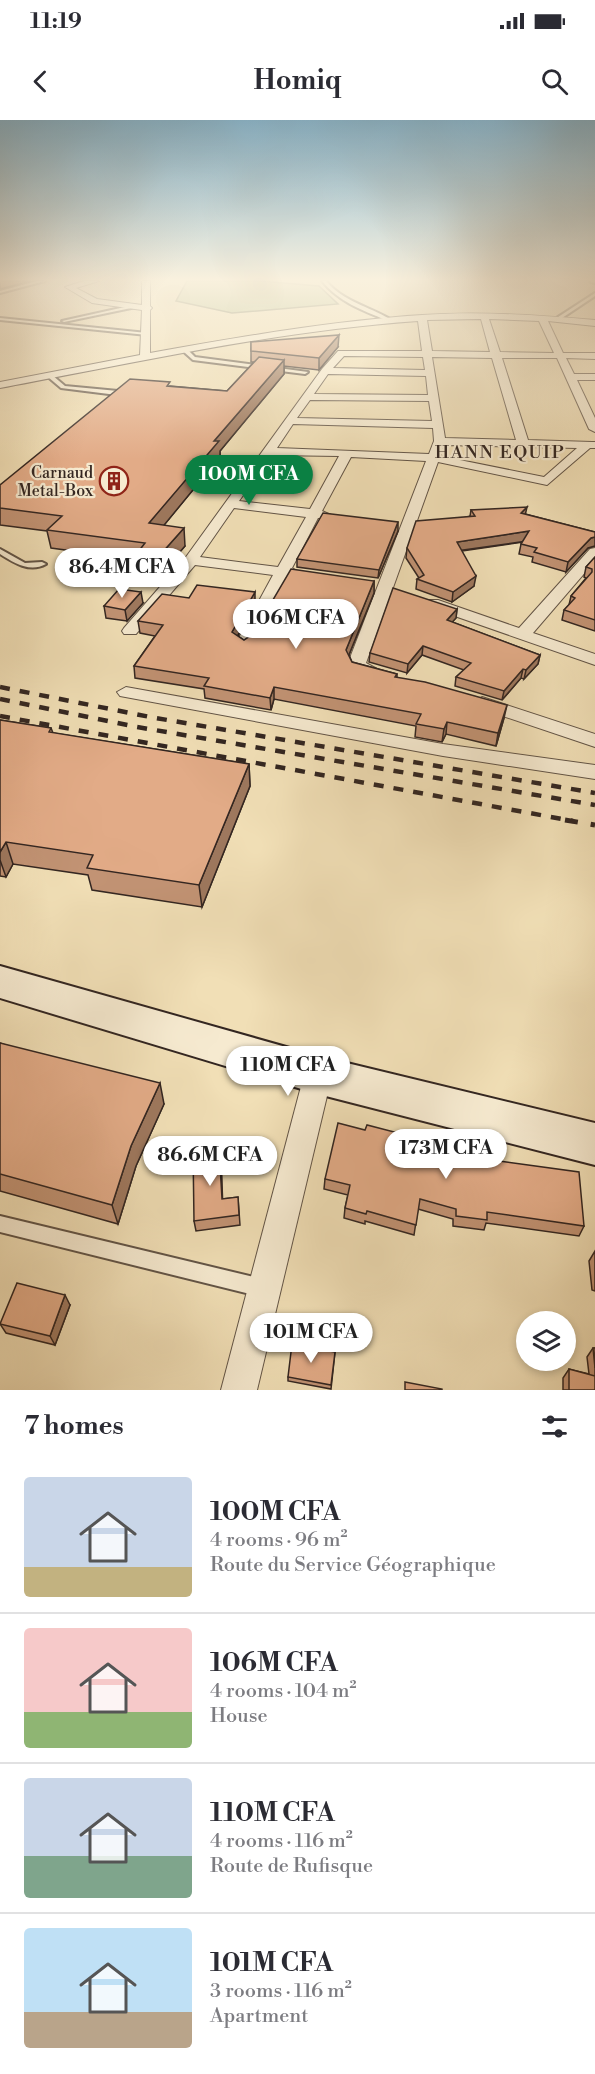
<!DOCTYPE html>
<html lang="en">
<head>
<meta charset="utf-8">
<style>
  :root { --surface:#fff; --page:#f2f2f3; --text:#2b2b33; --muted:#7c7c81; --line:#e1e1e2; --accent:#0b8043 }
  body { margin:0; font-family:"Libre Bodoni",serif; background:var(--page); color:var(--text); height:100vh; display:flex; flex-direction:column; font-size:22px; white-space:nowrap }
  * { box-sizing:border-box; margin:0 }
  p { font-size:20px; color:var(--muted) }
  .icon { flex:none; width:33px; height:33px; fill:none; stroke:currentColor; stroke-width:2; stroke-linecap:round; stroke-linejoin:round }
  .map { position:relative; height:1270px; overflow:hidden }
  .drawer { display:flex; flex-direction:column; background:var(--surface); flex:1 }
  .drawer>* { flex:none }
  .buttons { position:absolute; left:516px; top:1191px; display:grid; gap:12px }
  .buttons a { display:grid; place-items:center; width:60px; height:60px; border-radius:50%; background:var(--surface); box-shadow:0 3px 9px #0003; font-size:30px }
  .price { position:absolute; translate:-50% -51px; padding:0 14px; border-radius:21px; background:#fff; color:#222; font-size:20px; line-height:39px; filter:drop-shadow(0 2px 3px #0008) }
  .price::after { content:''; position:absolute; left:50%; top:36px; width:18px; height:14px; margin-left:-9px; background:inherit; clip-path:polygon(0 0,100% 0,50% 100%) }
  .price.current { background:var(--accent); color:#fff }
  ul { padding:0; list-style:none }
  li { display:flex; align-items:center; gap:18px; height:150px; padding:0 24px }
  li+li { border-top:2px solid var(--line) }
  li span { display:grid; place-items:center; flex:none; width:168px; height:120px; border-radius:6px; color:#555 }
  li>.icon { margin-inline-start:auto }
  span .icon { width:72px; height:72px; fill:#fffc; stroke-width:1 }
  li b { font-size:26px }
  h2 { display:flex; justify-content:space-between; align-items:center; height:72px; padding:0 24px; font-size:26px }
  .status { display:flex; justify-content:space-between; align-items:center; height:42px; padding:0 30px; background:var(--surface); direction:ltr }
  .status svg { height:16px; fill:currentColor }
  header { display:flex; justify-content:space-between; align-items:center; height:78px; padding:0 24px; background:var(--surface); font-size:27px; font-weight:700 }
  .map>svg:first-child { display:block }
  .green { fill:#b6c291; stroke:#747459; stroke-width:1.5 }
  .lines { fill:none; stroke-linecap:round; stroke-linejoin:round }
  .lane-casing { stroke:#625446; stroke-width:4 }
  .street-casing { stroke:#625446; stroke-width:2 }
  .secondary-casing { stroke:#332621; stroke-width:4 }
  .lane { fill:#f6ead0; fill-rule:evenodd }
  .street { fill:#f6ead0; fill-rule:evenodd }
  .secondary { fill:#f6ead0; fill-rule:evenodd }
  .rail-far1 { stroke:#332621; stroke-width:4.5; stroke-dasharray:10 10; stroke-linecap:butt }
  .rail { stroke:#332621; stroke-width:5; stroke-dasharray:13 13; stroke-linecap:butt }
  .wall { fill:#c29374; stroke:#332621; stroke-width:1.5 }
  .shaded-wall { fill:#9e785e; stroke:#332621; stroke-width:1.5 }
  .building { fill:#e2ab87; stroke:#332621; stroke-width:1.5 }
  .labels { text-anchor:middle; stroke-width:4.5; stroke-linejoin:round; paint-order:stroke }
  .far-poi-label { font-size:16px; fill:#332621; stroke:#f6ead0; text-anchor:end }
  .far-neighbourhood-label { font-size:18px; letter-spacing:1.5px; fill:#332621; stroke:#f6ead0 }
</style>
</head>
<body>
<div class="status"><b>11:19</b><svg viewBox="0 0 49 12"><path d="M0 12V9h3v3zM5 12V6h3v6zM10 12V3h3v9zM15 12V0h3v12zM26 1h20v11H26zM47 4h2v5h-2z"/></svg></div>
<header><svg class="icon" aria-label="back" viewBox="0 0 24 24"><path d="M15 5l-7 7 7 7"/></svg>Homiq<svg class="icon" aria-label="search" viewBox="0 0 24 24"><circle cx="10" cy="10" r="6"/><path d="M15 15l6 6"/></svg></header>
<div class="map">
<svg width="595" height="1270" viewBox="0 0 595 1270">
  <rect width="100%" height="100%" fill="#f1dfb6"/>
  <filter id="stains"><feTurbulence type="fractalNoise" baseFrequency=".00333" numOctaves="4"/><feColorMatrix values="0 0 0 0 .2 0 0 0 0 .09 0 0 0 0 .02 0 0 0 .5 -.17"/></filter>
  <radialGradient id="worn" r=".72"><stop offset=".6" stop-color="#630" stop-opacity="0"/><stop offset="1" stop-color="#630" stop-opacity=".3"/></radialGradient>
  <path class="green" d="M 187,161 L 260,161 L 319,166 L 338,184 L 232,193 L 176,181 Z"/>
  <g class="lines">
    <g class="lane-casing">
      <g id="lane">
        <path d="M 37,161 L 45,161 L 0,173 L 0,171 Z"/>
        <path d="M 322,161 L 326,161 C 344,182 368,186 390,199 L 386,200 C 362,190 339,182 322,161 Z"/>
        <path d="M 590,161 L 595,161 L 595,163 L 591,162 Z"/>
        <path d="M 595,173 L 595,176 L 559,200 L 555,199 Z"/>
        <path d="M 134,185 L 136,187 L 64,202 L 62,201 Z"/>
        <path d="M 0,198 L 147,213 L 149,214 L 147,215 L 0,200 Z"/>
        <path d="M 184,230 L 188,230 L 195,237 L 308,252 L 305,254 L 193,240 L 184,232 Z"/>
        <path d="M 48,255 L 52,255 L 65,266 L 118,271 L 124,275 L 119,279 L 116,277 L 117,275 L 61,268 L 48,257 Z"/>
        <path d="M 0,429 L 25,443 L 42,442 L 46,444 C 30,453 14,443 0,434 Z"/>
        <path d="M 0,1096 L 262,1159 L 268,1162 L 271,1168 L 268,1174 L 262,1177 L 0,1112 Z"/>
      </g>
    </g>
    <g class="street-casing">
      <g id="street">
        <path d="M 84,161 L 99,161 L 76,168 L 97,179 L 142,185 L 142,161 L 150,161 L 150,186 L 152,188 L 150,190 L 150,233 C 240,217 331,201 422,195 C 479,191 537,195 595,200 L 595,206 L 548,201 L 563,233 L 595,233 L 595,239 L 566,238 L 574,254 L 595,254 L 595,260 L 577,260 L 595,298 L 595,312 L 589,309 L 557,238 L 502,238 L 528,320 L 592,322 L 595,322 L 595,328 L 590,328 L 547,365 L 438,342 L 366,543 L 388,555 L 385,559 L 379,560 L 352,552 L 348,543 L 426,341 L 351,337 L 322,391 L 331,395 L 329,398 L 318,398 L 292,448 L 300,453 L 298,456 L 287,457 L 249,529 L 243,530 L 235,525 L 273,455 L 195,445 L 136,514 L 124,514 L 122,511 L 124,508 L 186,437 L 322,249 L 338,231 L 422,231 L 418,201 C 276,211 139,242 0,268 L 0,262 L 140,235 L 142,190 L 92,183 L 65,167 ZM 481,199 L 490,232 L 432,231 L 427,200 ZM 489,199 L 539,201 L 554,233 L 500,232 ZM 344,236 L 423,237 L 425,250 L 333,248 ZM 432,237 L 492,238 L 516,320 L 445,318 ZM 328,254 L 426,256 L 428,275 L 314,274 ZM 310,280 L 429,281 L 432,301 L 297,298 ZM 293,304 L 433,308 L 434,321 L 429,334 L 277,328 ZM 444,325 L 577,328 L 544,357 L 440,336 ZM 272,335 L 339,336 L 310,389 L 239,381 ZM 234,388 L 306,397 L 278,447 L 200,437 Z"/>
        <path d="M 595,428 L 595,441 L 533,513 L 595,534 L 595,545 L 426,486 L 424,483 L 426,480 L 438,480 L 519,508 L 590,429 Z"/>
        <path d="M 126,567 L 443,624 L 595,645 L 595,659 L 443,636 L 120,576 L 117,572 Z"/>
        <path d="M 482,577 L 595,614 L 595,627 L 476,587 L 473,583 Z"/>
        <path d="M 318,942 L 328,946 L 332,955 L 257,1270 L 221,1270 L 304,955 L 308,946 Z"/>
      </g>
    </g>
    <g class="secondary-casing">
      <path id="secondary" d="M 0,846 L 318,936 L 595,1003 L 595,1045 L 318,974 L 0,878 Z"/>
    </g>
    <use href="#lane" class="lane"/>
    <use href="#street" class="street"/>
    <use href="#secondary" class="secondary"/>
    <g class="rail-far1">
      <path d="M 0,567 L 150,597 L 595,673"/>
      <path d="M 0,579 L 137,607 L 595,685"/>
      <path d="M 0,596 L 573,701"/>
    </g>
    <path class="rail" d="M 565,700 L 595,705"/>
  </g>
  <g class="wall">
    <path d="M 251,222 L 338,227 L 319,250 L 284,246 L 284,254 L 220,331 L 220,337 L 164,405 L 185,426 L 154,462 L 133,459 L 131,441 L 132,439 L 51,428 L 47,411 L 0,405 L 0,365 L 170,266 L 227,271 L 254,242 L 251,242 Z"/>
    <path d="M 471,390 L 525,394 L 595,412 L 595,426 L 588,428 L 566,452 L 532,442 L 533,437 L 519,434 L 521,424 L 523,422 L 462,431 L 474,466 L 452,482 L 416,469 L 417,459 L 419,458 L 406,438 L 407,428 L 470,396 Z"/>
    <path d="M 398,411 L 378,458 L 297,447 L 297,439 Z"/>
    <path d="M 595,437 L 595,511 L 562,500 L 564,490 L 569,485 L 571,476 L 586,458 L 584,457 L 586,447 Z"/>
    <path d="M 374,461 L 374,473 L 349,535 L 352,542 L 397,554 L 397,558 L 504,598 L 496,626 L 446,614 L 442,622 L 415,617 L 416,606 L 274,579 L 271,590 L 205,578 L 204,569 L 135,558 L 134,546 L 155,516 L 140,513 L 138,501 L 189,478 L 255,484 L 238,516 L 244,520 Z"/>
    <path d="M 143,483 L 127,501 L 106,498 L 104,486 Z"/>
    <path d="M 457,489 L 456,498 L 452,502 L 540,535 L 538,544 L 524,559 L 521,558 L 502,580 L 455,566 L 456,557 L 464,550 L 422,535 L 407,553 L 369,542 L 370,533 Z"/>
    <path d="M 0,600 L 51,608 L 53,613 L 249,644 L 250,666 L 202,787 L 92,770 L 88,755 L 13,744 L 6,757 L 0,756 Z"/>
    <path d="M 0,923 L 164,984 L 136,1046 L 118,1104 L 0,1071 Z"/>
    <path d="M 365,1010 L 454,1032 L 455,1027 L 485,1039 L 584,1106 L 579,1116 L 486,1103 L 484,1110 L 453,1106 L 453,1099 L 418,1089 L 414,1115 L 365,1101 L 365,1104 L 344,1098 L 345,1088 L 348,1075 L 324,1069 L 325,1059 Z"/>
    <path d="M 221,1038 L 222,1079 L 238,1077 L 240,1105 L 196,1111 L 194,1101 Z"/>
    <path d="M 595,1131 L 595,1171 L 592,1170 L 589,1141 Z"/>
    <path d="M 70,1185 L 55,1225 L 6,1213 L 0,1204 Z"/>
    <path d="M 593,1228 L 595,1228 L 595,1270 L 563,1270 L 563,1258 L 569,1249 L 589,1254 L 587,1237 Z"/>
    <path d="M 335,1232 L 331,1269 L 288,1261 L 288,1257 Z"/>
  </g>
  <g class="shaded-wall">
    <path d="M 0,161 L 31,161 L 0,169 Z"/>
    <path d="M 339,215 L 338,227 L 319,250 L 319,238 Z"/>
    <path d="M 284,240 L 284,254 L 220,331 L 220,337 L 151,421 L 149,403 L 214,321 Z"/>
    <path d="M 527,387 L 525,396 L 521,393 Z"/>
    <path d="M 398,402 L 398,411 L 378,458 L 379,450 Z"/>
    <path d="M 184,408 L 185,426 L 154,462 L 152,444 Z"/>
    <path d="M 529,411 L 527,421 L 456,431 L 457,422 Z"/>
    <path d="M 595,417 L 595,426 L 588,428 L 566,452 L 568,442 L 591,418 Z"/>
    <path d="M 476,456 L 474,466 L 452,482 L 453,472 Z"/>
    <path d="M 374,461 L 374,473 L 346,542 L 346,530 Z"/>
    <path d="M 141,472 L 143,483 L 127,501 L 125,490 Z"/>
    <path d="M 255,472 L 255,484 L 233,524 L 232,512 Z"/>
    <path d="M 457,489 L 456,498 L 446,509 L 447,500 Z"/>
    <path d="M 423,526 L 422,535 L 407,553 L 408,544 Z"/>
    <path d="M 540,535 L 538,544 L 524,559 L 526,550 Z"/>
    <path d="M 523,549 L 521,558 L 502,580 L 504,571 Z"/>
    <path d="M 274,567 L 274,579 L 271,590 L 270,578 Z"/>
    <path d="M 507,585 L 504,598 L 496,626 L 498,613 Z"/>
    <path d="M 447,602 L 446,614 L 442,622 L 444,609 Z"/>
    <path d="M 249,644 L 250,666 L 202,787 L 199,765 Z"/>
    <path d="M 6,722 L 13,744 L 6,757 L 0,740 L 0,732 Z"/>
    <path d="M 160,963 L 164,984 L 136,1046 L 118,1104 L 112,1085 L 131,1026 Z"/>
    <path d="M 219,1027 L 221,1038 L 223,1090 L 222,1079 Z"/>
    <path d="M 65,1175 L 70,1185 L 55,1225 L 50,1216 Z"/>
  </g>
  <g class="building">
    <path d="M 339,215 L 319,238 L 251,231 L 251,222 Z"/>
    <path d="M 259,237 L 284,240 L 214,321 L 219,321 L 149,403 L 184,408 L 152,444 L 131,441 L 145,423 L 47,410 L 62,396 L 0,388 L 0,365 L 130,259 L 170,262 L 167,266 L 227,271 Z"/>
    <path d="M 527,387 L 521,393 L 595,412 L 595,417 L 591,418 L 568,442 L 534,432 L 537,428 L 521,424 L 529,411 L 457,422 L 476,456 L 453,472 L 417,459 L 424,455 L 407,428 L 416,401 L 475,396 L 471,390 Z"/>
    <path d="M 323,393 L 398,402 L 379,450 L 297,439 Z"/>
    <path d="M 595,437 L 595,500 L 564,490 L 575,478 L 571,476 L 592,452 L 592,449 L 586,447 Z"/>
    <path d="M 291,449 L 374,461 L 346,530 L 352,542 L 397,554 L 395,557 L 425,562 L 507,585 L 498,613 L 447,602 L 444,609 L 416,604 L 421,594 L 274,567 L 270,578 L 204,566 L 209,558 L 134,546 L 163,505 L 138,501 L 162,474 L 189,478 L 197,465 L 255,472 L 232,512 L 244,520 L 253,514 Z"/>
    <path d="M 393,468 L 457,489 L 447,500 L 540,535 L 526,550 L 523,549 L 504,571 L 456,557 L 471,543 L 423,526 L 408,544 L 370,533 Z"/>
    <path d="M 119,469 L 141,472 L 125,490 L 104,486 Z"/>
    <path d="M 0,600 L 51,608 L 49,612 L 249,644 L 199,765 L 87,748 L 93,735 L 6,722 L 0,732 Z"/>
    <path d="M 0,923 L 160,963 L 131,1026 L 112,1085 L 0,1054 Z"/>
    <path d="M 338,1003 L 365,1010 L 367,1005 L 402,1014 L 402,1019 L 455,1032 L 455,1027 L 484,1031 L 485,1039 L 579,1052 L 584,1106 L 487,1092 L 487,1100 L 456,1096 L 456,1089 L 420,1079 L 416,1105 L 367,1091 L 366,1094 L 345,1088 L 350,1065 L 325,1059 Z"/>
    <path d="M 219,1027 L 222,1079 L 238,1077 L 239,1095 L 194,1101 L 193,1030 Z"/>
    <path d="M 17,1163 L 65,1175 L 50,1216 L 0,1204 Z"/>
    <path d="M 292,1224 L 335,1232 L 331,1265 L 288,1257 Z"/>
    <path d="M 593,1228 L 595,1228 L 595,1248 Z"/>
    <path d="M 569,1249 L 595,1256 L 595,1270 L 569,1270 Z"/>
    <path d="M 405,1262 L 442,1269 L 442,1270 L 405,1270 Z"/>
  </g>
  <linearGradient id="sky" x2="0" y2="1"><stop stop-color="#89b8d1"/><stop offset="0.47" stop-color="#f9f1de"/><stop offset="1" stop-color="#f9f1de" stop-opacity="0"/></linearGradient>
  <rect width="595" height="339" fill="url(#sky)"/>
  <defs>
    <g id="building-ring" transform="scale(1.5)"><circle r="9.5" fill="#f6ead0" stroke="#8f2418" stroke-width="1.5"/><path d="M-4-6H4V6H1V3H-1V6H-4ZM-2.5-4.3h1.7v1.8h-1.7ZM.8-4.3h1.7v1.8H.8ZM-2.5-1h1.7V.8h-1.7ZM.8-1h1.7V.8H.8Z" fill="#8f2418"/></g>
  </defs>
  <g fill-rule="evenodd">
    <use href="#building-ring" x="114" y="361"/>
  </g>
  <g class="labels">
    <g class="far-poi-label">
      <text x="93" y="358">Carnaud<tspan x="93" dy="18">Metal-Box</tspan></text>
    </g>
    <g class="far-neighbourhood-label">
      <text x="500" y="338">HANN EQUIP</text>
    </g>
  </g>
  <rect width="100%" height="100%" filter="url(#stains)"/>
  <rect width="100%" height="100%" fill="url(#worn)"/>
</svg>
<div class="buttons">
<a><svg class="icon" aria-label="layers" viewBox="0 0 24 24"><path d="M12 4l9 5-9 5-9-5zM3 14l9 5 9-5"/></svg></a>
</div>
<b class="price current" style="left:249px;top:386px">100M CFA</b>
<b class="price" style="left:122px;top:479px">86.4M CFA</b>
<b class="price" style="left:296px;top:530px">106M CFA</b>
<b class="price" style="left:288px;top:977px">110M CFA</b>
<b class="price" style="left:446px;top:1060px">173M CFA</b>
<b class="price" style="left:210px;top:1067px">86.6M CFA</b>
<b class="price" style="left:311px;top:1244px">101M CFA</b>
</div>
<section class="drawer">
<h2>7 homes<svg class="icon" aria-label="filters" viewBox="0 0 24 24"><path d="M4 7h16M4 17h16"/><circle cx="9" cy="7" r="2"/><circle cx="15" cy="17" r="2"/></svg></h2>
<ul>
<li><span style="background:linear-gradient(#c9d6e8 75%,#c2b280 0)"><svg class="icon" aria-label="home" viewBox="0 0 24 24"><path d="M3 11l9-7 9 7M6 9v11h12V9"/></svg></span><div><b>100M CFA</b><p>4 rooms · 96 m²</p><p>Route du Service Géographique</p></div></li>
<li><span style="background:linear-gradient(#f6c9c9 70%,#8fb573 0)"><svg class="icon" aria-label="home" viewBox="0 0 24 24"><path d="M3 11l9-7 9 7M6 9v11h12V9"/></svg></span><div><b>106M CFA</b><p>4 rooms · 104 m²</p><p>House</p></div></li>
<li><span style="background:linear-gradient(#c9d6e8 65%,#7fa58c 0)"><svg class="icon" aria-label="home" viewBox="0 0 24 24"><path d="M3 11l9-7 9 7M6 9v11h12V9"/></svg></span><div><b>110M CFA</b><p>4 rooms · 116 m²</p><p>Route de Rufisque</p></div></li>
<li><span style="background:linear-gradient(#bfe0f5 70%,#b9a48a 0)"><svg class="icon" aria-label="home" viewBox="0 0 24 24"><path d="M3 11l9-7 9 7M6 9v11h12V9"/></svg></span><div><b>101M CFA</b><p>3 rooms · 116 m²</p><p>Apartment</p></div></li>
</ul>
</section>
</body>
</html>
